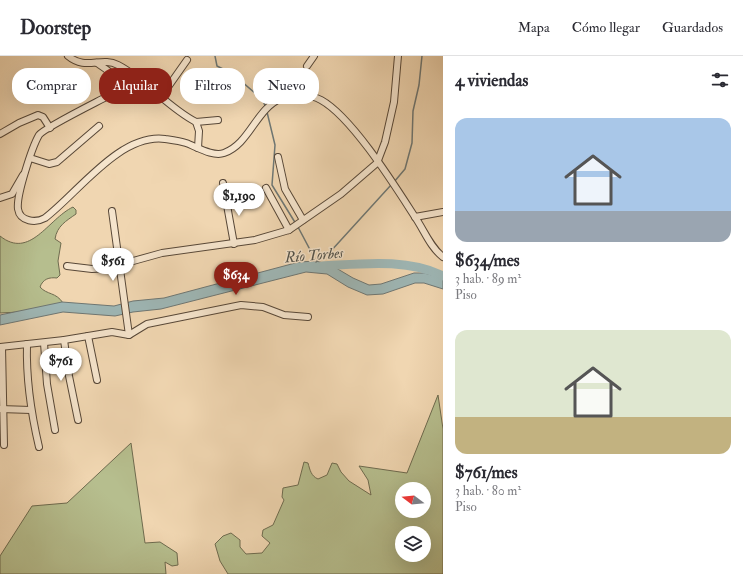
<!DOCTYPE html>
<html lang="es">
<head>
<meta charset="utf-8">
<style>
  :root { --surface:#fff; --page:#f2f2f3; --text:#2b2b33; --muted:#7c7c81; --line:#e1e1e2; --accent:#8f2418 }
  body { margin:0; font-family:"IM FELL Double Pica",serif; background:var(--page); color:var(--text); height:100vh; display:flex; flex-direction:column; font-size:15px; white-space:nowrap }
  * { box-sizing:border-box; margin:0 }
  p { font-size:13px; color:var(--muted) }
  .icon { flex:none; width:22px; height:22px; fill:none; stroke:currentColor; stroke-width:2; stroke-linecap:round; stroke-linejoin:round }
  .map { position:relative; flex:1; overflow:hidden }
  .sheet { display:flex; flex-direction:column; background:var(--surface); width:300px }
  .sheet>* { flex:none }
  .hud { position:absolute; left:12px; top:12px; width:371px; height:36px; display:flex; gap:8px }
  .needle { width:26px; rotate:286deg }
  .controls { position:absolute; left:395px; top:426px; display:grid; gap:8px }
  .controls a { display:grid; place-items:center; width:36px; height:36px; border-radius:50%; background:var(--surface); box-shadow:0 4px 16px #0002; font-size:20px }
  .price { position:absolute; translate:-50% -34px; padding:0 9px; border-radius:14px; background:#fff; color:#222; font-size:13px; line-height:26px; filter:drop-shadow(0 1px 2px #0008) }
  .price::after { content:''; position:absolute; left:50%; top:24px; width:12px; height:9px; margin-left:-6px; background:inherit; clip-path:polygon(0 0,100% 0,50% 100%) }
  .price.current { background:var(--accent); color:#fff }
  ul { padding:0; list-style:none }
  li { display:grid; align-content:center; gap:8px; height:212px; padding:0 12px }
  li span { display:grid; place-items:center; height:124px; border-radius:12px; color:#555 }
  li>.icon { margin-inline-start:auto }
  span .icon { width:72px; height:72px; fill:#fffc; stroke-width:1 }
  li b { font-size:17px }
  h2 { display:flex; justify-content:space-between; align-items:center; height:48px; padding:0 12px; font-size:17px }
  .pill { padding:0 14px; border-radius:16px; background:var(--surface); box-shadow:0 4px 16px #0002; font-size:14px; line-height:36px }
  .pill.current { background:var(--accent); color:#fff }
  header { display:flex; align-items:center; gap:24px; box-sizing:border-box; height:56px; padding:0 20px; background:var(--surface); border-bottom:1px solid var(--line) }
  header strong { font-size:19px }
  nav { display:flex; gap:22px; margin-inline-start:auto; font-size:14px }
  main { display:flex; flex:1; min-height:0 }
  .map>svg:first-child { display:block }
  .green { fill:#b6be8e; stroke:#6e6b4f; fill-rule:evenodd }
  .water { fill:#9eb7b6; stroke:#6e7774 }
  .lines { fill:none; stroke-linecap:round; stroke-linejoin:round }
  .stream { stroke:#6e7774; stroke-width:1.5 }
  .river { stroke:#9eb7b6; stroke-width:9 }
  .street-casing { stroke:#584838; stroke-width:8 }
  .street { stroke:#f5e4cc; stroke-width:6 }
  .labels { text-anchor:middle; stroke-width:3; stroke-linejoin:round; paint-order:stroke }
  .water-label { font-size:15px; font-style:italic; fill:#4f504a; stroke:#f5e4cc }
</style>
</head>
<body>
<header>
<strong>Doorstep</strong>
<nav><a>Mapa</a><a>Cómo llegar</a><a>Guardados</a></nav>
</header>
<main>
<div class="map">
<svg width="443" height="518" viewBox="0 0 443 518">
  <rect width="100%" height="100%" fill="#f0d6b1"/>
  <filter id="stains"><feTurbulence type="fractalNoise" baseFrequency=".005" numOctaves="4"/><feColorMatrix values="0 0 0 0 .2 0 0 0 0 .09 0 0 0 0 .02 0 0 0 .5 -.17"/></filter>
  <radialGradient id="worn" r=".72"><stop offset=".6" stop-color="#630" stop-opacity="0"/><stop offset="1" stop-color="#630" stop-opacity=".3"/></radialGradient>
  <g class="green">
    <path d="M 73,151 L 76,154 L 76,158 C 66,165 57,170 55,183 L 61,187 L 58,205 L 60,219 L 57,222 C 49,221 43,223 40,231 C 47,239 56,236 63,247 L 39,255 L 0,257 L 0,180 C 30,204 48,163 73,151 Z"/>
    <path d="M 438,339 L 443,373 L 443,518 L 228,518 L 220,505 L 215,488 L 223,480 L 231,477 L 240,484 L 240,491 L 246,498 L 262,497 L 270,487 L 262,480 L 263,474 L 273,469 L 284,444 L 282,441 L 283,432 L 298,429 L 304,406 L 308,407 C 310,414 311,420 318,423 L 327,419 L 332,407 L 337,408 L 341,416 L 349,425 L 371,439 L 368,424 L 359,410 L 407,417 ZM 402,433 L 424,433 L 424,455 L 402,455 ZM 402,477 L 424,477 L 424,499 L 402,499 Z"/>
    <path d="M 131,387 L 145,487 L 160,486 L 177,497 L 178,509 L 172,510 L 165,506 L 166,518 L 0,518 L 0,500 L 32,450 L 67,447 Z"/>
  </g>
  <path class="water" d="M 316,205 L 331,209 L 353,222 L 369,229 L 381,228 L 414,217 L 424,217 L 443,222 L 443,233 L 424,227 L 415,227 L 383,238 L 367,239 L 348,231 L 327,218 L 306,216 L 161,253 L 133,256 L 115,260 L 63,256 L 0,269 L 0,259 L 62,246 L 114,250 L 133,245 L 164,242 L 299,206 Z"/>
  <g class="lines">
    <g class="stream">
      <path d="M 215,0 L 217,10 L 233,18 L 263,44 L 265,50"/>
      <path d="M 267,56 L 275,89 L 272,129 L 296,168"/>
      <path d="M 394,126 L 405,113 L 412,87 L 413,55 L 419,29 L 422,0"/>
      <path d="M 298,171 L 316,205"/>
      <path d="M 316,206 L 330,196 L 391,129"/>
    </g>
    <path class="river" d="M 322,210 C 361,208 407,202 443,220"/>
    <g class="street-casing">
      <g id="street">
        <path d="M 68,0 C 86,15 101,0 118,9 C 147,24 167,51 196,66 L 199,75 L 198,92"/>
        <path d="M 97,7 C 112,17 124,23 108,40 C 97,46 44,72 39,79 C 32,91 16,140 18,153 C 20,166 36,167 45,162 C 78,137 120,77 165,83 C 172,84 180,85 186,87 C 197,91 213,101 224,97 C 250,88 256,52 282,42 C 294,37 310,38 321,44 C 352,61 395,130 415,161 C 424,174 430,191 443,201"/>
        <path d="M 307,10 L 314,0"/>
        <path d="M 161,41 L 187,4"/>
        <path d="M 196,66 L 218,64"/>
        <path d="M 0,78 L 19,67 L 38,59 L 43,61 L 50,72"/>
        <path d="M 278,101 L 285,133 L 303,164"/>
        <path d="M 30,102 L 49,108 L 57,106 L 99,70"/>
        <path d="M 223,127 L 234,188"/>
        <path d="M 266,132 L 289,174"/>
        <path d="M 0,142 L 12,138 L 23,119"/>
        <path d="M 112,155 L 129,279"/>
        <path d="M 415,161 L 443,156"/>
        <path d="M 67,210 L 92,213 L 108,212 L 162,197 L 255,184 L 289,174 L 341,138 L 377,107 L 385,86 L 394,46 L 398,0"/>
        <path d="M 88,280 L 97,324"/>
        <path d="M 64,284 L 69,320 L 78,364"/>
        <path d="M 44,287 L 47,328 L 55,374"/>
        <path d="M 27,288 C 26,323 31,357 39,391"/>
        <path d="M 0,291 L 64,284 L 112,276 L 129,279 L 147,268 L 241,249 L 263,251 L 284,259 L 308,261"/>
        <path d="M 2,291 L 4,389"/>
        <path d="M 0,353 L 31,354"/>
      </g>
    </g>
    <use href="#street" class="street"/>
  </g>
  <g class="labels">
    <g class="water-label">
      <text transform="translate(314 199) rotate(-5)" y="5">Río Torbes</text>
    </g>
  </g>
  <rect width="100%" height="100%" filter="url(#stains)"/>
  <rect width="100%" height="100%" fill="url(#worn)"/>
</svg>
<div class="controls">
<a><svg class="needle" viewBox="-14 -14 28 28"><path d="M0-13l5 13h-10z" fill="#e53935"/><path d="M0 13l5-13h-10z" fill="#7c7c81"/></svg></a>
<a><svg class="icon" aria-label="layers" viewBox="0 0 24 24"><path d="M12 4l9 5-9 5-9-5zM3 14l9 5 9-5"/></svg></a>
</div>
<b class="price" style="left:239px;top:161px">$1,190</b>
<b class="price" style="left:113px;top:226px">$561</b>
<b class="price current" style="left:236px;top:240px">$634</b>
<b class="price" style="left:61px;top:326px">$761</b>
<div class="hud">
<a class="pill">Comprar</a>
<a class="pill current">Alquilar</a>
<a class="pill">Filtros</a>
<a class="pill">Nuevo</a>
</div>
</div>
<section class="sheet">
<h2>4 viviendas<svg class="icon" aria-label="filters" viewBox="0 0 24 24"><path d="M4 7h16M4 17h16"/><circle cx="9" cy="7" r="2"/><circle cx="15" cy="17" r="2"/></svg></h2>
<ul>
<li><span style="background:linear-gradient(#a9c7e8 75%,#9aa5b1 0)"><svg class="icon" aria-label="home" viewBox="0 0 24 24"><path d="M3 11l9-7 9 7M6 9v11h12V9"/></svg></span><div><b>$634/mes</b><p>3 hab. · 89 m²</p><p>Piso</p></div></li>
<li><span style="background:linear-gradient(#dfe7d0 70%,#c2b280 0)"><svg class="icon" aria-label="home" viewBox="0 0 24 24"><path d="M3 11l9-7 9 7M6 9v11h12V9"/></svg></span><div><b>$761/mes</b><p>3 hab. · 80 m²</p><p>Piso</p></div></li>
</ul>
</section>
</main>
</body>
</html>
